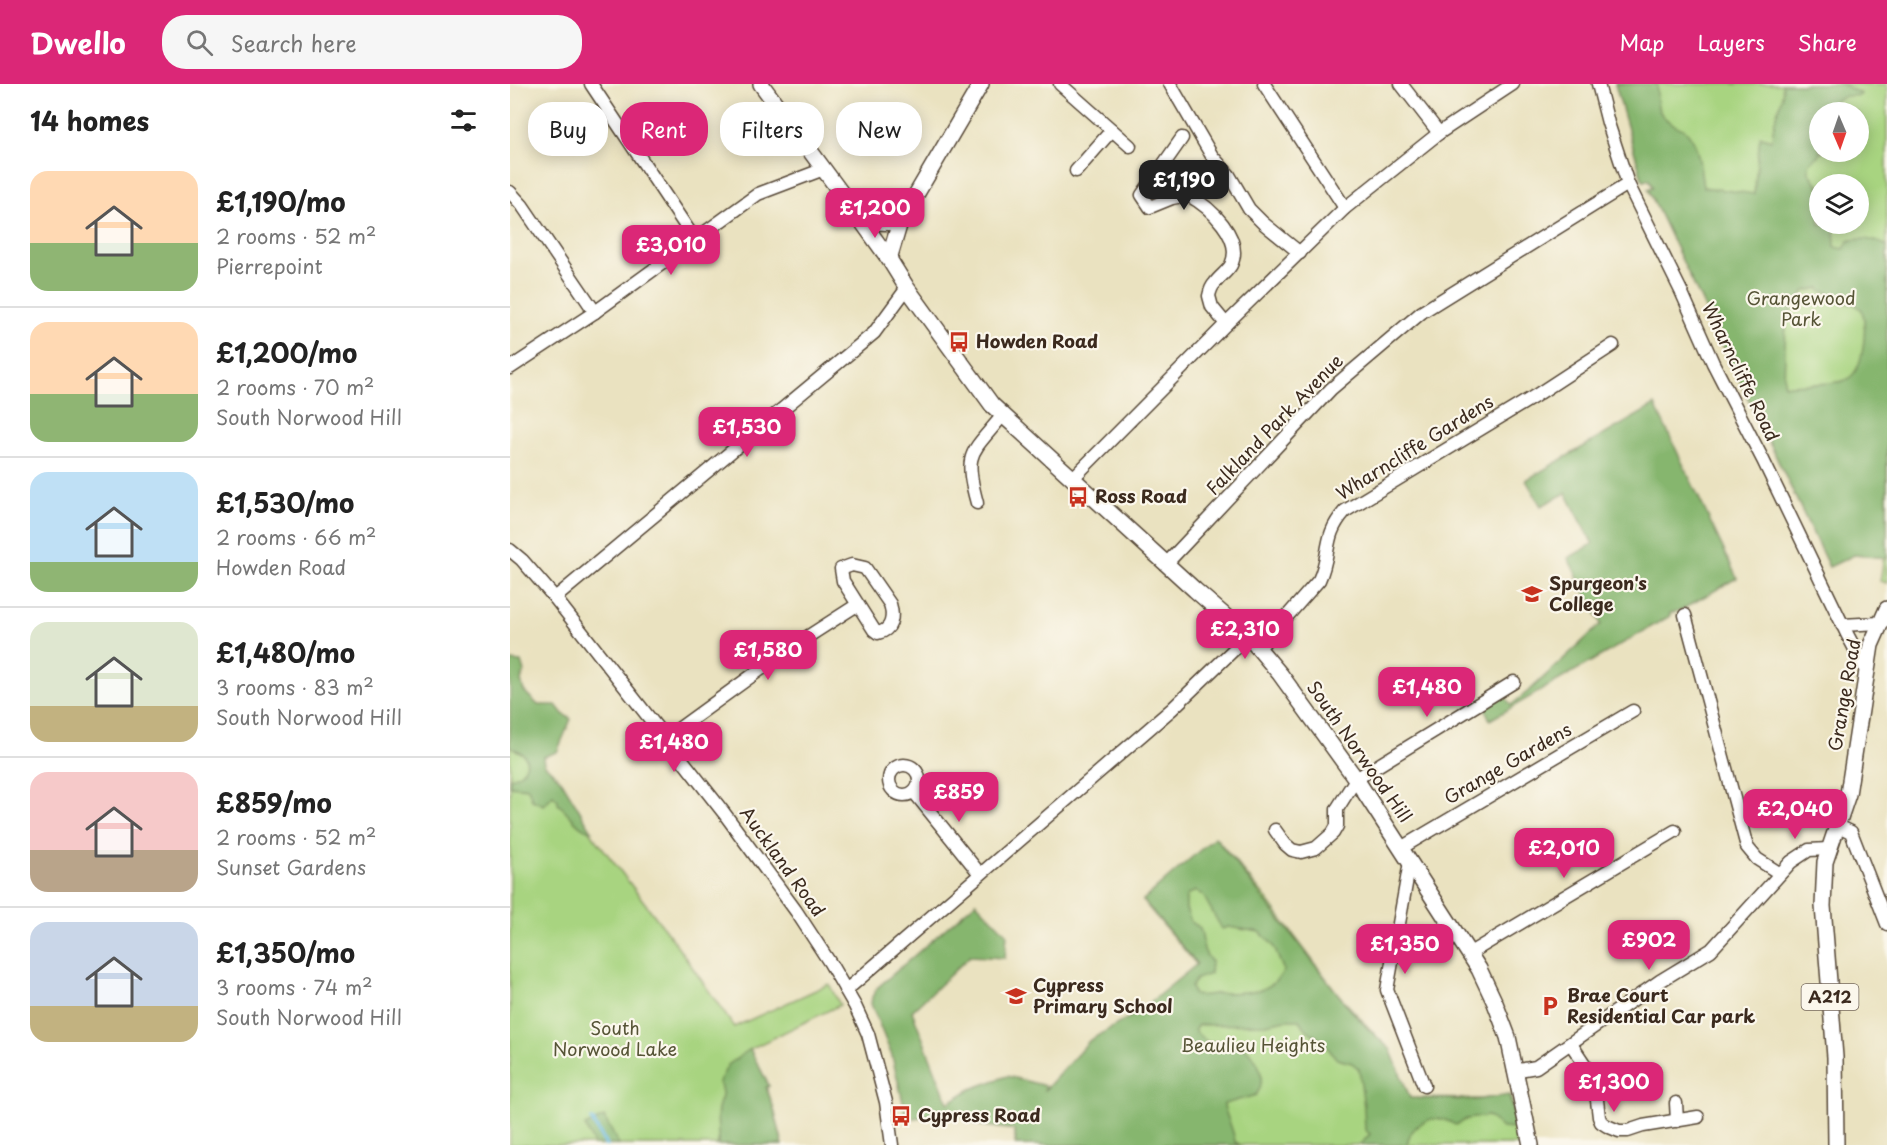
<!DOCTYPE html>
<html lang="en">
<head>
<meta charset="utf-8">
<style>
  :root { --surface:#fff; --page:#f6f6f6; --text:#222; --muted:#767676; --line:#e0e0e0; --accent:#db2777 }
  body { margin:0; font-family:"Playpen Sans",sans-serif; background:var(--page); color:var(--text); height:100vh; display:flex; flex-direction:column; font-size:22px; white-space:nowrap }
  * { box-sizing:border-box; margin:0 }
  p { font-size:20px; color:var(--muted) }
  .icon { flex:none; width:33px; height:33px; fill:none; stroke:currentColor; stroke-width:2; stroke-linecap:round; stroke-linejoin:round }
  .map { position:relative; flex:1; overflow:hidden }
  .side { display:flex; flex-direction:column; background:var(--surface); width:510px }
  .side>* { flex:none }
  .top-card { position:absolute; left:18px; top:18px; width:570px; height:54px; display:flex; gap:12px }
  .needle { width:39px; rotate:178deg }
  .fabs { position:absolute; left:1299px; top:18px; display:grid; gap:12px }
  .fabs a { display:grid; place-items:center; width:60px; height:60px; border-radius:50%; background:var(--surface); box-shadow:0 3px 15px #0003; font-size:30px }
  .price { position:absolute; translate:-50% -51px; padding:0 14px; border-radius:12px; background:var(--accent); color:#fff; font-size:20px; line-height:39px; filter:drop-shadow(0 2px 3px #0008) }
  .price::after { content:''; position:absolute; left:50%; top:36px; width:18px; height:14px; margin-left:-9px; background:inherit; clip-path:polygon(0 0,100% 0,50% 100%) }
  .price.on { background:#222; color:#fff }
  ul { padding:0; list-style:none }
  li { display:flex; align-items:center; gap:18px; height:150px; padding:0 30px }
  li+li { border-top:2px solid var(--line) }
  li span { display:grid; place-items:center; flex:none; width:168px; height:120px; border-radius:18px; color:#555 }
  li>.icon { margin-inline-start:auto }
  span .icon { width:72px; height:72px; fill:#fffc; stroke-width:1 }
  li b { font-size:26px }
  h2 { display:flex; justify-content:space-between; align-items:center; height:72px; padding:0 30px; font-size:26px }
  .pill { padding:0 21px; border-radius:24px; background:var(--surface); box-shadow:0 3px 15px #0003; font-size:21px; line-height:54px }
  .pill.on { background:var(--accent); color:#fff }
  header { display:flex; align-items:center; gap:36px; box-sizing:border-box; height:84px; padding:0 30px; background:var(--accent); color:#fff }
  header strong { font-size:28px }
  nav { display:flex; gap:33px; margin-inline-start:auto; font-size:21px }
  .search { width:420px; height:54px; background:var(--page); display:flex; align-items:center; gap:15px; box-sizing:border-box; padding:0 21px; border-radius:24px; color:var(--muted); font-size:22px }
  main { display:flex; flex:1; min-height:0 }
  .map>svg:first-child { display:block }
  .green { fill:#a8d480; stroke:#727f4f; stroke-width:1.5; fill-rule:evenodd }
  .forest { fill:#86b66e; stroke:#607046; stroke-width:1.5; fill-rule:evenodd }
  .lines { fill:none; stroke-linecap:round; stroke-linejoin:round }
  .stream { stroke:#65b9e1; stroke-width:4 }
  .minor-casing { stroke:#554636; stroke-width:15 }
  .major-casing { stroke:#554636; stroke-width:18 }
  .minor { stroke:#fff; stroke-width:12 }
  .major { stroke:#fff; stroke-width:15 }
  .labels { text-anchor:middle; stroke-width:4.5; stroke-linejoin:round; paint-order:stroke }
  .shield { fill:#fbf7ec; stroke:#75685c; stroke-width:1.5 }
  .shield-label { font-size:16px; font-weight:bold; fill:#3b2a1e }
  .park-label { font-size:18px; fill:#565436; stroke:#fbf7ec }
  .poi-label { font-size:18px; font-weight:bold; fill:#3b2a1e; stroke:#fbf7ec; text-anchor:start }
  .street-label { font-size:18px; fill:#3b2a1e; stroke:#fbf7ec }
</style>
</head>
<body>
<header>
<strong>Dwello</strong>
<div class="search"><svg class="icon" aria-label="search" viewBox="0 0 24 24"><circle cx="10" cy="10" r="6"/><path d="M15 15l6 6"/></svg>Search here</div>
<nav><a>Map</a><a>Layers</a><a>Share</a></nav>
</header>
<main>
<section class="side">
<h2>14 homes<svg class="icon" aria-label="filters" viewBox="0 0 24 24"><path d="M4 7h16M4 17h16"/><circle cx="9" cy="7" r="2"/><circle cx="15" cy="17" r="2"/></svg></h2>
<ul>
<li><span style="background:linear-gradient(#ffd9b3 60%,#8fb573 0)"><svg class="icon" aria-label="home" viewBox="0 0 24 24"><path d="M3 11l9-7 9 7M6 9v11h12V9"/></svg></span><div><b>£1,190/mo</b><p>2 rooms · 52 m²</p><p>Pierrepoint</p></div></li>
<li><span style="background:linear-gradient(#ffd9b3 60%,#8fb573 0)"><svg class="icon" aria-label="home" viewBox="0 0 24 24"><path d="M3 11l9-7 9 7M6 9v11h12V9"/></svg></span><div><b>£1,200/mo</b><p>2 rooms · 70 m²</p><p>South Norwood Hill</p></div></li>
<li><span style="background:linear-gradient(#bfe0f5 75%,#8fb573 0)"><svg class="icon" aria-label="home" viewBox="0 0 24 24"><path d="M3 11l9-7 9 7M6 9v11h12V9"/></svg></span><div><b>£1,530/mo</b><p>2 rooms · 66 m²</p><p>Howden Road</p></div></li>
<li><span style="background:linear-gradient(#dfe7d0 70%,#c2b280 0)"><svg class="icon" aria-label="home" viewBox="0 0 24 24"><path d="M3 11l9-7 9 7M6 9v11h12V9"/></svg></span><div><b>£1,480/mo</b><p>3 rooms · 83 m²</p><p>South Norwood Hill</p></div></li>
<li><span style="background:linear-gradient(#f6c9c9 65%,#b9a48a 0)"><svg class="icon" aria-label="home" viewBox="0 0 24 24"><path d="M3 11l9-7 9 7M6 9v11h12V9"/></svg></span><div><b>£859/mo</b><p>2 rooms · 52 m²</p><p>Sunset Gardens</p></div></li>
<li><span style="background:linear-gradient(#c9d6e8 70%,#c2b280 0)"><svg class="icon" aria-label="home" viewBox="0 0 24 24"><path d="M3 11l9-7 9 7M6 9v11h12V9"/></svg></span><div><b>£1,350/mo</b><p>3 rooms · 74 m²</p><p>South Norwood Hill</p></div></li>
</ul>
</section>
<div class="map">
<svg width="1377" height="1061" viewBox="0 0 1377 1061">
  <rect width="100%" height="100%" fill="#fbf7ec"/>
  <filter id="ink" filterUnits="userSpaceOnUse"><feTurbulence type="fractalNoise" baseFrequency=".0167" numOctaves="2"/><feDisplacementMap in="SourceGraphic" scale="12" xChannelSelector="R" yChannelSelector="G"/><feConvolveMatrix kernelMatrix="1 2 1 2 8 2 1 2 1" color-interpolation-filters="sRGB"/></filter>
  <filter id="wash" filterUnits="userSpaceOnUse"><feTurbulence type="fractalNoise" baseFrequency=".008" numOctaves="4" result="noise"/><feDisplacementMap in="SourceGraphic" scale="24" xChannelSelector="R" yChannelSelector="G"/><feGaussianBlur stdDeviation="1.35" result="paint"/><feColorMatrix in="noise" values="0 0 0 0 0 0 0 0 0 0 0 0 0 0 0 0 0 1.4 0 .05"/><feComposite in="paint" operator="in"/></filter>
  <g filter="url(#wash)">
    <rect width="100%" height="100%" fill="#eae2c0"/>
    <g class="green">
      <path d="M 1105,0 L 1377,0 L 1377,499 L 1370,497 L 1374,473 L 1344,471 L 1319,483 L 1138,105 L 1143,103 L 1139,95 L 1134,97 L 1132,94 ZM 1310,28 L 1348,28 L 1348,68 L 1310,68 ZM 1310,100 L 1348,100 L 1348,140 L 1310,140 Z"/>
      <path d="M 0,643 L 164,857 L 224,943 L 319,900 L 330,921 L 240,965 L 247,982 L 249,982 L 259,1002 L 256,1003 L 263,1022 L 273,1061 L 0,1061 Z"/>
      <path d="M 706,754 L 759,818 L 827,909 L 881,968 L 900,1014 L 971,1015 L 1001,1011 L 1011,1061 L 505,1061 L 505,1047 L 579,957 L 622,934 L 687,881 L 633,817 Z"/>
    </g>
    <g class="forest">
      <path d="M 1105,0 L 1147,0 C 1147,21 1144,29 1166,42 C 1168,43 1174,45 1175,46 C 1190,59 1190,86 1193,103 L 1244,110 L 1250,52 L 1261,56 C 1264,50 1262,47 1264,41 C 1266,27 1275,14 1272,0 L 1332,0 L 1351,10 L 1349,12 C 1333,10 1325,15 1314,26 L 1307,22 L 1302,32 L 1308,37 L 1310,68 L 1312,68 L 1299,80 L 1299,88 L 1309,102 L 1310,140 L 1324,140 L 1325,163 L 1334,165 L 1338,157 C 1350,153 1366,155 1377,162 L 1377,474 L 1344,471 L 1319,483 L 1138,105 L 1143,103 L 1139,95 L 1134,97 L 1132,94 ZM 1310,204 L 1310,207 L 1318,208 L 1318,217 L 1344,220 L 1352,226 C 1357,243 1355,287 1336,296 C 1324,301 1288,300 1274,301 L 1276,234 L 1295,207 Z"/>
      <path d="M 1145,321 L 1227,494 L 1171,526 L 1160,529 L 1160,532 L 980,636 L 973,621 L 992,608 L 1001,621 L 1021,605 L 1091,540 L 1058,474 L 1083,460 L 1056,409 L 1031,422 L 1016,396 Z"/>
      <path d="M 0,577 L 11,578 L 14,588 L 11,597 L 14,607 L 28,621 L 46,621 L 53,630 L 61,635 L 47,668 L 33,673 L 34,680 L 51,696 L 82,747 C 67,745 60,729 48,720 L 48,716 L 43,711 L 34,721 L 22,716 L 18,704 L 0,702 L 0,694 C 10,692 23,681 13,670 C 9,667 4,665 0,662 Z"/>
      <path d="M 705,753 L 839,924 L 859,946 L 880,965 L 900,1014 L 965,1016 L 999,1011 L 1006,1045 L 992,1044 L 978,1032 L 957,1035 L 946,1041 C 941,1039 938,1036 932,1035 C 915,1033 899,1044 897,1061 L 850,1061 L 860,1050 L 855,1046 L 854,1023 L 849,985 L 842,979 L 827,975 L 810,955 L 797,946 L 789,936 L 776,936 L 756,940 L 688,941 L 685,945 L 685,948 L 698,958 C 705,959 715,956 722,958 C 742,962 761,992 746,1011 L 714,1020 C 714,1029 724,1045 725,1058 L 731,1061 L 506,1061 L 505,1046 L 468,1041 L 449,1031 L 436,1030 L 397,1035 L 382,972 L 361,920 L 362,913 L 367,904 L 466,818 L 497,850 L 495,874 L 460,872 L 402,927 L 438,1019 L 461,1005 L 497,992 L 536,1002 L 534,1007 L 580,956 L 627,929 L 687,880 L 633,816 ZM 685,807 L 693,811 L 712,845 L 718,843 L 750,848 L 763,861 L 774,887 C 757,912 740,907 713,909 C 703,909 695,913 684,911 L 681,903 L 686,895 L 700,890 L 701,877 C 685,860 701,848 681,838 L 676,825 L 676,812 Z"/>
      <path d="M 240,965 L 259,1002 L 256,1003 L 263,1022 L 273,1061 L 205,1061 L 208,1060 C 209,1049 206,1036 208,1025 C 211,1011 215,1015 209,998 L 218,981 Z"/>
      <path d="M 94,1033 L 109,1061 L 84,1061 L 75,1042 Z"/>
    </g>
    <g class="lines">
      <path class="stream" d="M 82,1036 L 96,1061"/>
    </g>
  </g>
  <g filter="url(#ink)">
    <g class="lines">
      <g class="minor-casing">
        <g id="minor">
          <path d="M 81,0 L 185,156"/>
          <path d="M 550,0 L 602,46 L 566,87"/>
          <path d="M 660,0 L 702,72 L 719,91 L 739,125 L 753,139 L 790,169"/>
          <path d="M 754,0 L 835,124"/>
          <path d="M 891,0 L 929,49"/>
          <path d="M 1088,0 L 1098,39 L 1118,100 L 1171,207 L 1203,279 L 1253,376 L 1337,550 L 1356,586"/>
          <path d="M 602,46 L 620,62"/>
          <path d="M 672,54 L 632,111 L 640,123 L 662,114 L 678,111 C 700,123 734,154 721,181 C 717,188 710,192 705,199 C 702,202 700,207 699,212 L 702,223 L 716,240"/>
          <path d="M 0,108 L 12,121 L 85,228"/>
          <path d="M 0,284 L 85,228 L 248,110 L 314,85"/>
          <path d="M 563,394 L 716,240 L 835,124 L 929,49 L 1003,0"/>
          <path d="M 467,419 C 453,368 461,370 493,331"/>
          <path d="M 0,466 L 12,476 L 45,514 L 214,729 L 286,827 L 320,879 L 345,922 L 358,950 L 376,1018 L 382,1061"/>
          <path d="M 656,480 L 821,305 L 912,228 L 1118,100"/>
          <path d="M 342,481 L 355,484 L 380,520 C 384,533 382,546 368,549 L 364,546 L 333,497 L 331,485 Z"/>
          <path d="M 45,514 L 364,249 L 397,204"/>
          <path d="M 1175,531 L 1237,763 L 1247,775 L 1269,789"/>
          <path d="M 1332,541 L 1370,539"/>
          <path d="M 749,564 L 809,496 C 822,468 812,453 835,427 L 1025,312 L 1103,261"/>
          <path d="M 156,654 L 280,564 L 347,521"/>
          <circle cx="394" cy="696" r="15"/>
          <path d="M 404,708 L 470,790"/>
          <path d="M 1328,742 L 1341,748 L 1377,840"/>
          <path d="M 765,746 L 775,760 L 782,766 L 791,768 L 806,764 L 823,749 L 827,742 L 827,725 L 846,695 L 1004,598"/>
          <path d="M 891,764 L 1123,627"/>
          <path d="M 900,778 L 877,906 L 914,1002"/>
          <path d="M 960,869 L 1165,747"/>
          <path d="M 335,905 L 341,902 L 662,625 L 738,552"/>
          <path d="M 1061,960 L 1079,987 L 1086,1008 L 1089,1033 L 1091,1038 L 1097,1042 L 1109,1047 L 1118,1047 L 1133,1042 L 1188,1033"/>
          <path d="M 1004,987 L 1026,983 L 1150,897 L 1201,866 L 1281,778 L 1299,766 L 1318,765"/>
          <path d="M 1166,1019 L 1167,1037"/>
        </g>
      </g>
      <g class="major-casing">
        <g id="major">
          <path d="M 251,0 L 348,132 L 379,175 L 397,204 L 482,321 L 685,506 L 738,552 L 770,590 L 846,695 L 969,885 L 985,919 L 998,953 L 1021,1061"/>
          <path d="M 348,132 C 362,139 374,139 390,138"/>
          <path d="M 379,175 L 390,138 L 471,0"/>
          <path d="M 1326,1061 L 1325,973 L 1313,822 L 1315,778 L 1338,710 L 1361,561 L 1377,525"/>
        </g>
      </g>
      <use href="#minor" class="minor"/>
      <use href="#major" class="major"/>
    </g>
  </g>
  <defs>
    <g id="bus-bare" transform="scale(1.62)"><path d="M-5-6H5V4H4V6H2V4H-2V6H-4V4H-5ZM-3.5-4V0h7V-4ZM-3.5 1.2v1.5H-2V1.2ZM2 1.2v1.5H3.5V1.2Z" fill="#c8321e" stroke="#fbf7ec" stroke-width="2.5" paint-order="stroke"/></g>
    <g id="university-bare" transform="scale(1.62)"><path d="M0-5L7-2L0 1L-7-2ZM-4 1L0 2.5L4 1V4Q0 6-4 4Z" fill="#c8321e" stroke="#fbf7ec" stroke-width="2.5" paint-order="stroke"/></g>
    <g id="school-bare" transform="scale(1.62)"><path d="M0-5L7-2L0 1L-7-2ZM-4 1L0 2.5L4 1V4Q0 6-4 4Z" fill="#c8321e" stroke="#fbf7ec" stroke-width="2.5" paint-order="stroke"/></g>
    <g id="parking-bare" transform="scale(1.62)"><path d="M-3.5-5.5H1a3.5 3.5 0 0 1 0 7H-1V5.5H-3.5ZM-1-3.4V-.6H.8a1.4 1.4 0 0 0 0-2.8Z" fill="#c8321e" stroke="#fbf7ec" stroke-width="2.5" paint-order="stroke"/></g>
  </defs>
  <g fill-rule="evenodd">
    <use href="#bus-bare" x="449" y="258"/>
    <use href="#bus-bare" x="568" y="413"/>
    <use href="#university-bare" x="1022" y="510"/>
    <use href="#school-bare" x="506" y="912"/>
    <use href="#parking-bare" x="1040" y="922"/>
    <use href="#bus-bare" x="391" y="1032"/>
  </g>
  <g class="labels">
    <rect class="shield" x="1291.5" y="900" width="57" height="26" rx="4.5"/>
    <g class="shield-label">
      <text x="1320" y="919">A212</text>
    </g>
    <g class="park-label">
      <text x="1291" y="221">Grangewood<tspan x="1291" dy="21">Park</tspan></text>
      <text x="105" y="951">South<tspan x="105" dy="21">Norwood Lake</tspan></text>
      <text x="743" y="968">Beaulieu Heights</text>
    </g>
    <g class="poi-label">
      <text x="466" y="264">Howden Road</text>
      <text x="585" y="419">Ross Road</text>
      <text x="1039" y="506">Spurgeon's<tspan x="1039" dy="21">College</tspan></text>
      <text x="523" y="908">Cypress<tspan x="523" dy="21">Primary School</tspan></text>
      <text x="1057" y="918">Brae Court<tspan x="1057" dy="21">Residential Car park</tspan></text>
      <text x="408" y="1038">Cypress Road</text>
    </g>
    <g class="street-label">
      <text transform="translate(1230 288) rotate(64)" y="6">Wharncliffe Road</text>
      <text transform="translate(765 341) rotate(-46)" y="6">Falkland Park Avenue</text>
      <text transform="translate(905 364) rotate(-32)" y="6">Wharncliffe Gardens</text>
      <text transform="translate(1335 611) rotate(-80)" y="6">Grange Road</text>
      <text transform="translate(849 668) rotate(55)" y="6">South Norwood Hill</text>
      <text transform="translate(998 680) rotate(-30)" y="6">Grange Gardens</text>
      <text transform="translate(272 778) rotate(54)" y="6">Auckland Road</text>
    </g>
  </g>
</svg>
<div class="fabs">
<a><svg class="needle" viewBox="-14 -14 28 28"><path d="M0-13l5 13h-10z" fill="#e53935"/><path d="M0 13l5-13h-10z" fill="#767676"/></svg></a>
<a><svg class="icon" aria-label="layers" viewBox="0 0 24 24"><path d="M12 4l9 5-9 5-9-5zM3 14l9 5 9-5"/></svg></a>
</div>
<b class="price on" style="left:674px;top:127px">£1,190</b>
<b class="price" style="left:365px;top:155px">£1,200</b>
<b class="price" style="left:161px;top:192px">£3,010</b>
<b class="price" style="left:237px;top:374px">£1,530</b>
<b class="price" style="left:735px;top:576px">£2,310</b>
<b class="price" style="left:258px;top:597px">£1,580</b>
<b class="price" style="left:917px;top:634px">£1,480</b>
<b class="price" style="left:164px;top:689px">£1,480</b>
<b class="price" style="left:449px;top:739px">£859</b>
<b class="price" style="left:1285px;top:756px">£2,040</b>
<b class="price" style="left:1054px;top:795px">£2,010</b>
<b class="price" style="left:1139px;top:887px">£902</b>
<b class="price" style="left:895px;top:891px">£1,350</b>
<b class="price" style="left:1104px;top:1029px">£1,300</b>
<div class="top-card">
<a class="pill">Buy</a>
<a class="pill on">Rent</a>
<a class="pill">Filters</a>
<a class="pill">New</a>
</div>
</div>
</main>
</body>
</html>
